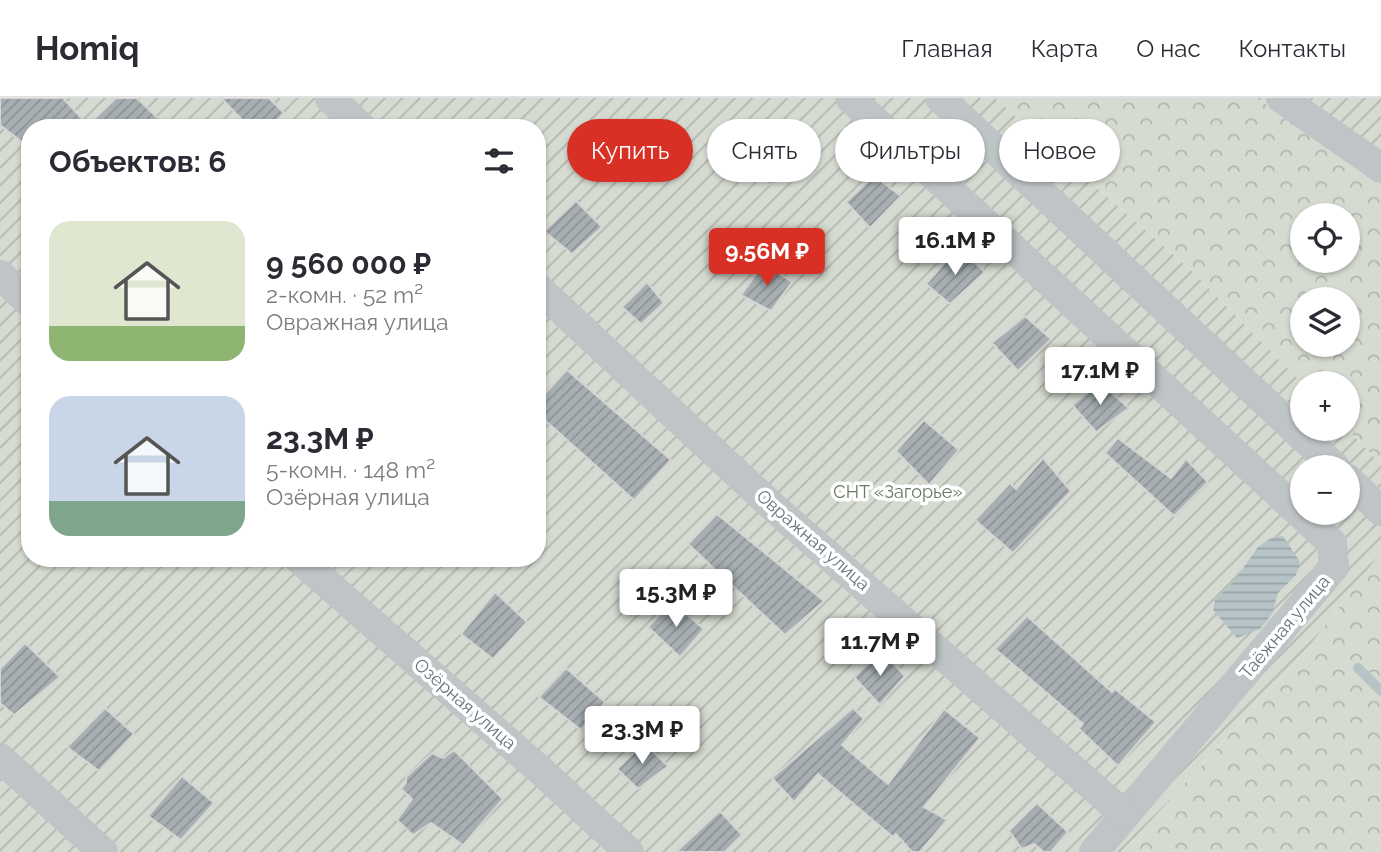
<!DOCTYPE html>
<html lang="ru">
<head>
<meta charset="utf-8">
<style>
  :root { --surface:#fff; --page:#f7f7f7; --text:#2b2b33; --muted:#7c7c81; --line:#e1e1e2; --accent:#d93025 }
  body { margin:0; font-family:Raleway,sans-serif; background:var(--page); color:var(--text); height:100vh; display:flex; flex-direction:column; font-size:26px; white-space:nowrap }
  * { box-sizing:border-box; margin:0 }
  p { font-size:23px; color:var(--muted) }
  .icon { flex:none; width:38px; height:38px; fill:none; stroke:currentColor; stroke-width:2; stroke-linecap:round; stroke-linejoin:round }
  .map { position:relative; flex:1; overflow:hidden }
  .side { position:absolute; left:21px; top:21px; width:525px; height:448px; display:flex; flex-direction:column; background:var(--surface); border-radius:28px; box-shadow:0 2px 5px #0004 }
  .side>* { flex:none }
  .top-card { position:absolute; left:567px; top:21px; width:665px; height:63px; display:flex; gap:14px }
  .buttons { position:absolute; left:1290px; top:105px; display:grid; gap:14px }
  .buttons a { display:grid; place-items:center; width:70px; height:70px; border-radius:50%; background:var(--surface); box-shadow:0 2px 5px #0004; font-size:35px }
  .price { position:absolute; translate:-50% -60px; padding:0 16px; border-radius:7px; background:#fff; color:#222; font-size:23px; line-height:46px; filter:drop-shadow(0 2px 4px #0008) }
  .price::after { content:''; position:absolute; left:50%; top:42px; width:21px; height:16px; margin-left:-10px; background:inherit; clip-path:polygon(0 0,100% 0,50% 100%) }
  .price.on { background:var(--accent); color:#fff }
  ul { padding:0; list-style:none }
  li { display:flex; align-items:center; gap:21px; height:175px; padding:0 28px }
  li span { display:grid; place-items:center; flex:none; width:196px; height:140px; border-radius:21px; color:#555 }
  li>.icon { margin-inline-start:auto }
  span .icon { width:84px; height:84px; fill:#fffc; stroke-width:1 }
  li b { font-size:30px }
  h2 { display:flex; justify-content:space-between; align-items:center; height:84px; padding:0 28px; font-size:30px }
  .pill { padding:0 24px; border-radius:32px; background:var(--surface); box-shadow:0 2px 5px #0004; font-size:24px; line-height:63px }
  .pill.on { background:var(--accent); color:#fff }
  header { display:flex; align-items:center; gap:42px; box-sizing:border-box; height:98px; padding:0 35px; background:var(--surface); border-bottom:2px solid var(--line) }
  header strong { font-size:33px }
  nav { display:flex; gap:38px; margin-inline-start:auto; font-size:24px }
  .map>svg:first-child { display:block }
  .forest { fill:url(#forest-crowns); fill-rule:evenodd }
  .garden { fill:url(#garden-furrows); fill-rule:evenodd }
  .water { fill:url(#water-rules) }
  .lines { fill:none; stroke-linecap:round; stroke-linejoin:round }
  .stream { stroke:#b7c4c7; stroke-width:10 }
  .building { fill:url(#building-hatch); stroke:#d5d5d3; stroke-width:2 }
  .minor { stroke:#bfc4c6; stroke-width:30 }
  .labels { text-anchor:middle; stroke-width:7; stroke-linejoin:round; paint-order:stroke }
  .park-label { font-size:18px; fill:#697862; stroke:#fff }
  .street-label { font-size:18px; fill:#647681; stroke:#fff }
</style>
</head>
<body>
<header>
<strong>Homiq</strong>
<nav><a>Главная</a><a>Карта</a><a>О нас</a><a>Контакты</a></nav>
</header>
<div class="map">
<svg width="1381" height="754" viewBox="0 0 1381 754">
  <defs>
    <pattern id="forest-crowns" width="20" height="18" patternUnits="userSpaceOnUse" patternTransform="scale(1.75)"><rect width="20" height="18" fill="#d6dbd1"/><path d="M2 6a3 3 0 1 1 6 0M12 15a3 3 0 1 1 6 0" fill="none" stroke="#b1b6af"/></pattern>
    <pattern id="garden-furrows" width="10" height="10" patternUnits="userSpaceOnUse" patternTransform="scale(1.75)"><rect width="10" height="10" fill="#d6dbd1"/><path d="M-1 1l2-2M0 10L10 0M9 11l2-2" fill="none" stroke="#b1b6af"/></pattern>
    <pattern id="water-rules" width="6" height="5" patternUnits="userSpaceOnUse" patternTransform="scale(1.75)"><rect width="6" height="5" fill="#b7c4c7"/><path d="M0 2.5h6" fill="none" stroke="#98a4a7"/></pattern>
    <pattern id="building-hatch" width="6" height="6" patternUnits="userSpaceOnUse" patternTransform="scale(1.75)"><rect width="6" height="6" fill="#a7afb3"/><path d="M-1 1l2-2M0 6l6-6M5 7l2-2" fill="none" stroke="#8c9397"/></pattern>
  </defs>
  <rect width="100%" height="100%" fill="#f4f4f0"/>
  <g class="forest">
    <path d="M 995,0 L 1256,0 L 1381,79 L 1381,366 L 1347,331 L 1348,285 L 1302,285 L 1192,173 ZM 1302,117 L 1348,117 L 1348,163 L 1302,163 ZM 1302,201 L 1348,201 L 1348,247 L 1302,247 Z"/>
    <path d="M 1381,454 L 1381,754 L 1122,754 L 1304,555 Z"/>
  </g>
  <g class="garden">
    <path d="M 0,0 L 995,0 L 1192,173 L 1302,285 L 1302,331 L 1347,331 L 1381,366 L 1381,454 L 1304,555 L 1122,754 L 0,754 ZM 30,30 L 537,30 L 537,460 L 30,460 ZM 1302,369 L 1348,369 L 1348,415 L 1302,415 Z"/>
    <path d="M 1256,0 L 1381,0 L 1381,79 Z"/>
  </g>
  <path class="water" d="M 1283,438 L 1300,464 L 1296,477 L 1278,495 L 1272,516 L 1260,531 L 1237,540 L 1213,512 L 1215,502 L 1234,483 L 1258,449 L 1271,440 Z"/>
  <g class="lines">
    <path class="stream" d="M 1358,570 L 1381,593"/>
  </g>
  <g class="building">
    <path d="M 0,0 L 63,0 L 88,27 L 116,0 L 137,0 L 168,30 L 30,30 L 30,50 L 0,27 Z"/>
    <path d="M 221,0 L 269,0 L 284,15 L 270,30 L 250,30 Z"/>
    <path d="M 786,26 L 808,47 L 770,87 L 748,66 Z"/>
    <path d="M 874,78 L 901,98 L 870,130 L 846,104 Z"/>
    <path d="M 576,103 L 602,129 L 572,156 L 544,133 Z"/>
    <path d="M 958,150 L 985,174 L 950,206 L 926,186 Z"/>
    <path d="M 764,166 L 792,184 L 771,213 L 741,197 Z"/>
    <path d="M 647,184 L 664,205 L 641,226 L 622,209 Z"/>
    <path d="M 1025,218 L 1051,241 L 1018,273 L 992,245 Z"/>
    <path d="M 567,272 L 671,362 L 634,402 L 537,315 L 537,304 Z"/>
    <path d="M 1100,285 L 1129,310 L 1096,334 L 1072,307 Z"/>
    <path d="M 924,322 L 959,352 L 929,387 L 896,353 Z"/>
    <path d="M 1118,340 L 1171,380 L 1186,361 L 1208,384 L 1174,418 L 1105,355 Z"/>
    <path d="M 1043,360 L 1071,393 L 1013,455 L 975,422 L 1010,385 L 1016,391 Z"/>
    <path d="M 717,416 L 824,503 L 785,537 L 688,446 Z"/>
    <path d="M 495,494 L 527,524 L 493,561 L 461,536 Z"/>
    <path d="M 672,504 L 704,531 L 680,559 L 648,529 Z"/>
    <path d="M 1027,518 L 1112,594 L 1115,591 L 1156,624 L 1118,668 L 1079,631 L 1083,626 L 995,551 Z"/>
    <path d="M 25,545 L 60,579 L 14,617 L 0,605 L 0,571 Z"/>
    <path d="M 881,553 L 905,578 L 880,607 L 854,579 Z"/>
    <path d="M 566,570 L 605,604 L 581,632 L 539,599 Z"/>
    <path d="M 105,610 L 134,636 L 99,673 L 67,649 Z"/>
    <path d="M 853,610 L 864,621 L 842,647 L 888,686 L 944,611 L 980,640 L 924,709 L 947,722 L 920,754 L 912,754 L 896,736 L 893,739 L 818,676 L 794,704 L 772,680 Z"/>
    <path d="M 644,645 L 668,668 L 638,691 L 617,671 Z"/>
    <path d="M 454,652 L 503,701 L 463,747 L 431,725 L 413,737 L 397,722 L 412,701 L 401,691 L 406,685 L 406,679 L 432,655 L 443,660 Z"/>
    <path d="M 182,678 L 214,705 L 181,742 L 148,718 Z"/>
    <path d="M 1037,705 L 1068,734 L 1051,754 L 1044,754 L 1034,746 L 1022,751 L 1009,733 Z"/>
    <path d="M 720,713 L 742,737 L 725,754 L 676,754 Z"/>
  </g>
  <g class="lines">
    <g class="minor">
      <path d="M 330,0 L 362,30"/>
      <path d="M 850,0 L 1332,445 L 1334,469 L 1094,754"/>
      <path d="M 940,0 L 1335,369"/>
      <path d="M 1281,0 L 1381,70"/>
      <path d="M 0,177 L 30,205"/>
      <path d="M 537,189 L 772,408 L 1125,717"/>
      <path d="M 1348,381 L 1381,413"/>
      <path d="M 298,460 L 540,672 L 629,754"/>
      <path d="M 0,660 L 103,754"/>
    </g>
  </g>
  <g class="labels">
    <g class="park-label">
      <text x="898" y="400">СНТ «Загорье»</text>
    </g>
    <g class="street-label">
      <text transform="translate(813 442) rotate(41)" y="6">Овражная улица</text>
      <text transform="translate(1285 529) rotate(-50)" y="6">Таёжная улица</text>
      <text transform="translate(465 606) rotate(41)" y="6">Озёрная улица</text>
    </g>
  </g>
</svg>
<div class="buttons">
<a><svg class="icon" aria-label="locate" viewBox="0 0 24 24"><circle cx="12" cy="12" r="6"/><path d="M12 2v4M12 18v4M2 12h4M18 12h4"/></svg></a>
<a><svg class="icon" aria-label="layers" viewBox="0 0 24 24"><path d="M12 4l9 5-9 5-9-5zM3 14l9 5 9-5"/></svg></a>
<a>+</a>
<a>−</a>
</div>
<b class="price" style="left:955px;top:179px">16.1M ₽</b>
<b class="price on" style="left:767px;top:190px">9.56M ₽</b>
<b class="price" style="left:1100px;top:309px">17.1M ₽</b>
<b class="price" style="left:676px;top:531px">15.3M ₽</b>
<b class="price" style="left:880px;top:580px">11.7M ₽</b>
<b class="price" style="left:642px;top:668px">23.3M ₽</b>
<div class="top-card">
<a class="pill on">Купить</a>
<a class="pill">Снять</a>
<a class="pill">Фильтры</a>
<a class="pill">Новое</a>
</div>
<section class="side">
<h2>Объектов: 6<svg class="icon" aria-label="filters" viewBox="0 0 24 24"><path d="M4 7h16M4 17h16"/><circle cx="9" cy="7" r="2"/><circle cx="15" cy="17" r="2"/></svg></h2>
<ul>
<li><span style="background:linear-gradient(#dfe7d0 75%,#8fb573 0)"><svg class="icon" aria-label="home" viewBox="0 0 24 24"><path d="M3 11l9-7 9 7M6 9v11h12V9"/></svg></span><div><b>9 560 000 ₽</b><p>2-комн. · 52 m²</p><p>Овражная улица</p></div></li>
<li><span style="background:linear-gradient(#c9d6e8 75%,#7fa58c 0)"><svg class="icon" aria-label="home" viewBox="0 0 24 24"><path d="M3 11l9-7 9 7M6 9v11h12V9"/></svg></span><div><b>23.3M ₽</b><p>5-комн. · 148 m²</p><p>Озёрная улица</p></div></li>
</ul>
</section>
</div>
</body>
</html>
